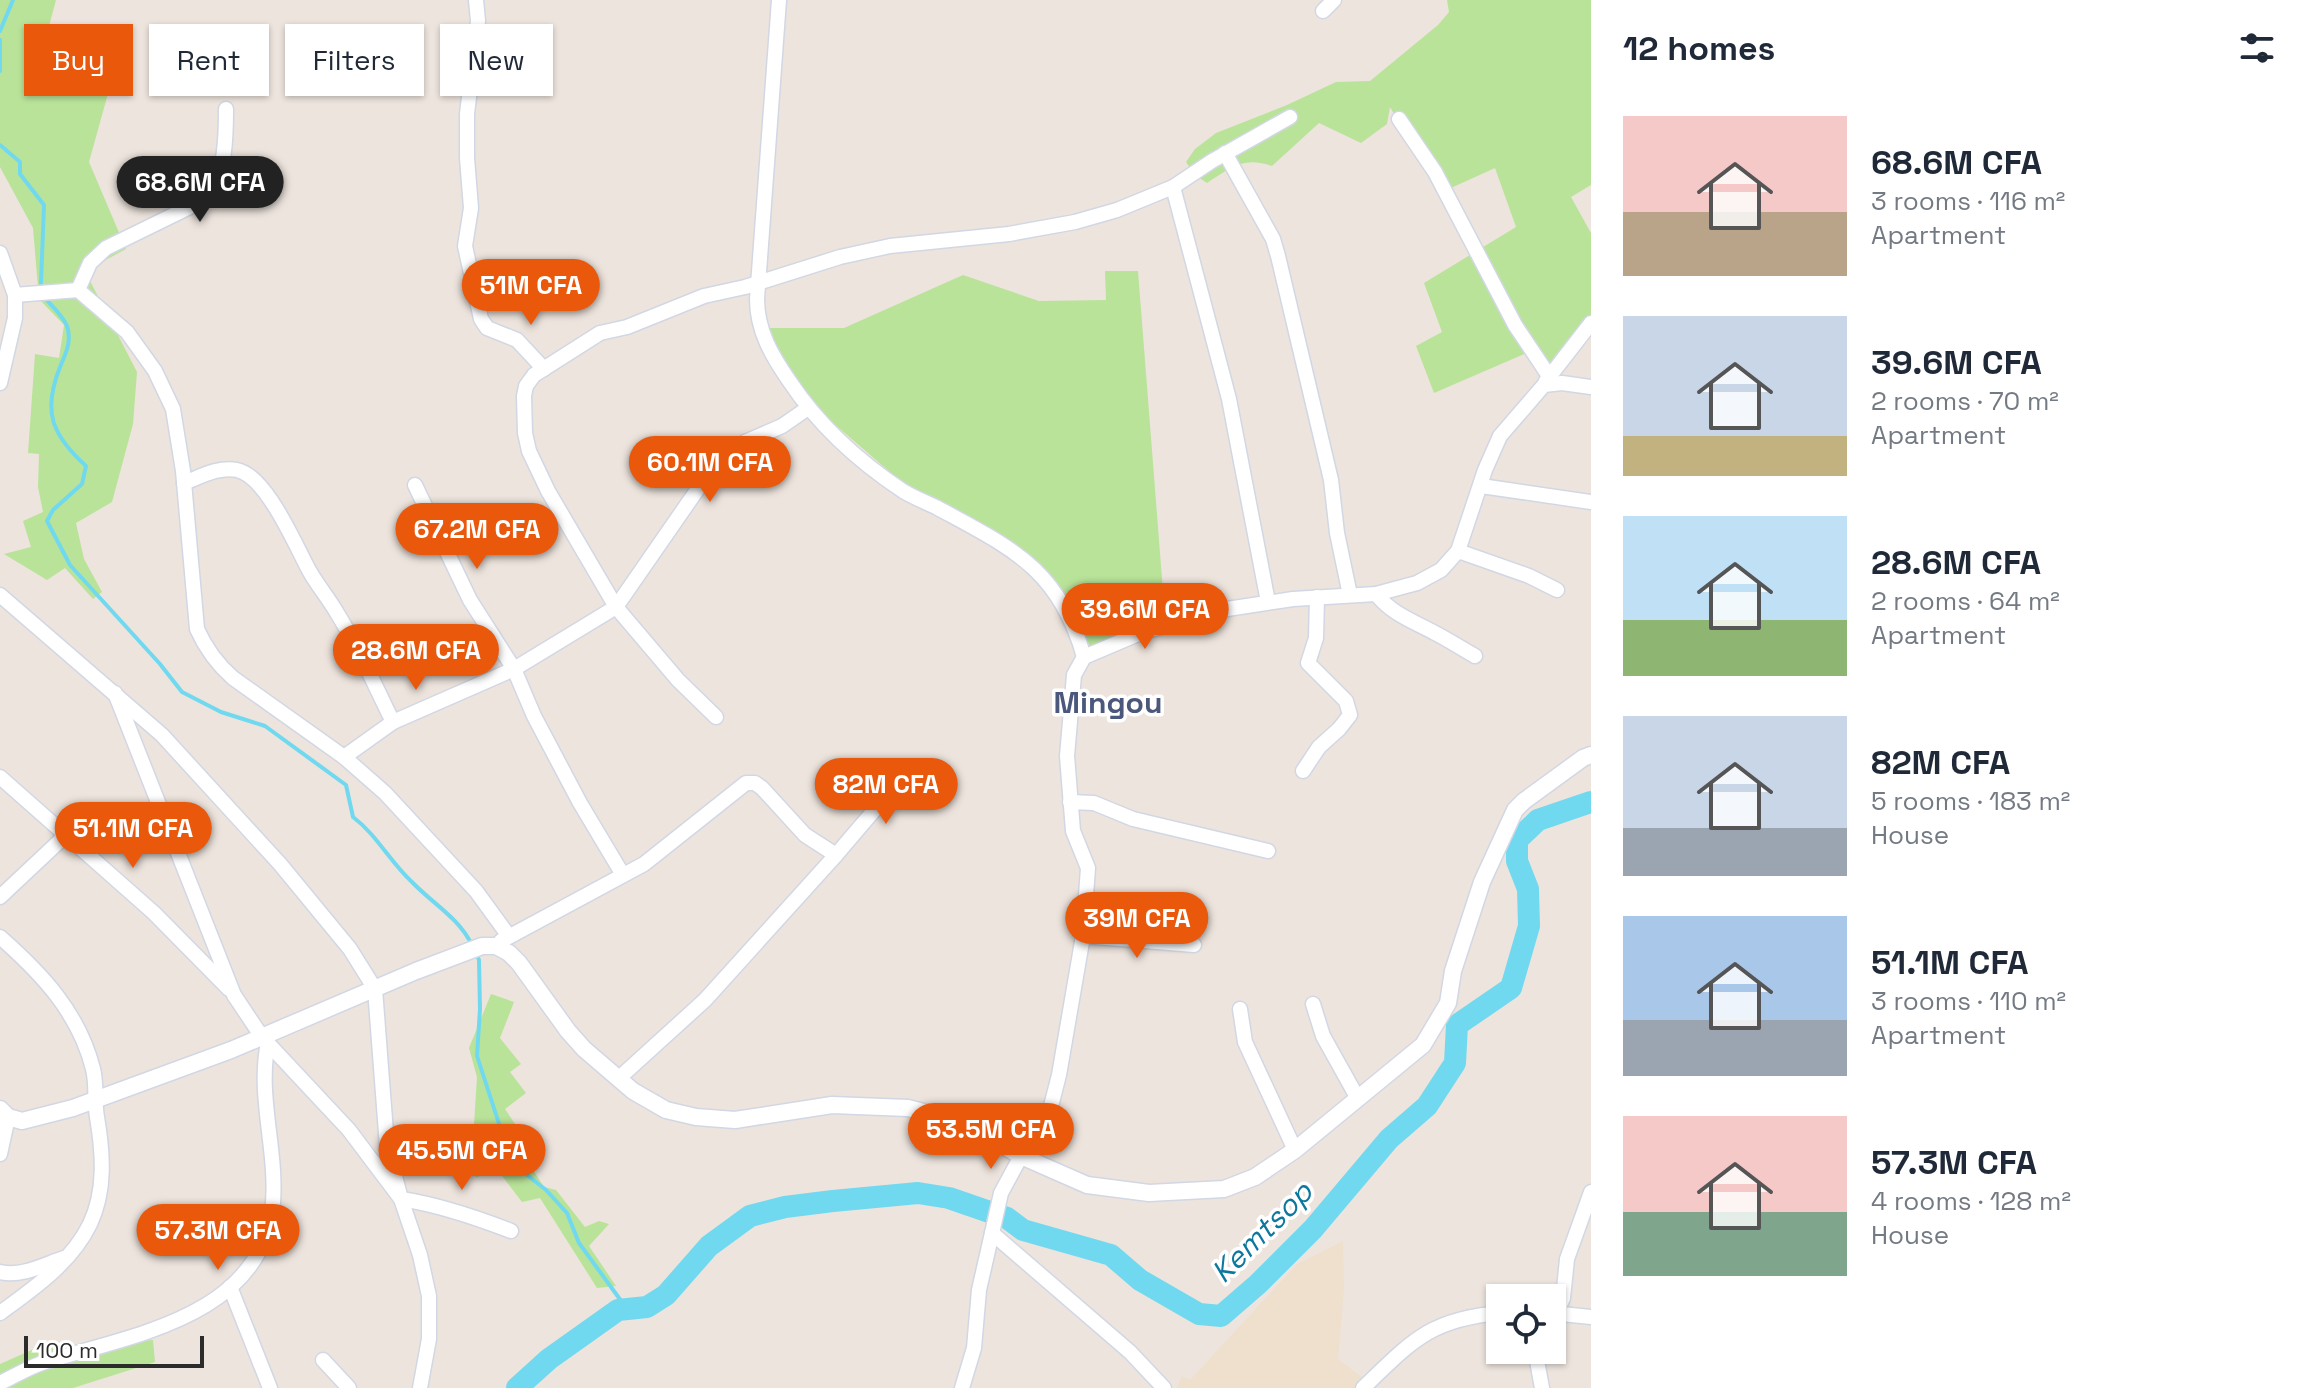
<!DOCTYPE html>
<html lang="en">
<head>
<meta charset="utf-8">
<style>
  :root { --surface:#fff; --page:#f6f6f7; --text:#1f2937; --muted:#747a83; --accent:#ea580c }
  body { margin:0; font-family:"Space Grotesk",sans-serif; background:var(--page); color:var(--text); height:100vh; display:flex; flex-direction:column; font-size:30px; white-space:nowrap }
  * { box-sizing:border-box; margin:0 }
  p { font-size:26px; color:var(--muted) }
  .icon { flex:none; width:44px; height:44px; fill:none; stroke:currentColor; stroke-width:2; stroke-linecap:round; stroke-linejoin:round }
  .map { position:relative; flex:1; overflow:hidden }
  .side { display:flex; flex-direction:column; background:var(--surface); width:720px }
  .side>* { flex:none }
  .hud { position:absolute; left:24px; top:24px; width:760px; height:72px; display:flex; gap:16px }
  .buttons { position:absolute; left:1486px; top:1284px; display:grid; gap:16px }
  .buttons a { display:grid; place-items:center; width:80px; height:80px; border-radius:0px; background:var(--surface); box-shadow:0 2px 6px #0004; font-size:40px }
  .scale { position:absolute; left:24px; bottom:20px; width:180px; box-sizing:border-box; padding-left:8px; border:4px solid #2b2b2b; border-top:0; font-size:22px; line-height:28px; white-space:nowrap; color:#2b2b2b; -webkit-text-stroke:6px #fff; paint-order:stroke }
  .price { position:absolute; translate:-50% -68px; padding:0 18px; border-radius:28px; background:var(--accent); color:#fff; font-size:26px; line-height:52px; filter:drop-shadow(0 2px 4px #0008) }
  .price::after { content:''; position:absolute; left:50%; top:48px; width:24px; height:18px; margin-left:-12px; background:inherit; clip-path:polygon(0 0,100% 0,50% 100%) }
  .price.active { background:#222; color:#fff }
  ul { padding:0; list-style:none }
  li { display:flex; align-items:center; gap:24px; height:200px; padding:0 32px }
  li span { display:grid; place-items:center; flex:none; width:224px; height:160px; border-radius:0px; color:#555 }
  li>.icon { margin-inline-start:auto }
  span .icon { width:96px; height:96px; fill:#fffc; stroke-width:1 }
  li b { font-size:34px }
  h2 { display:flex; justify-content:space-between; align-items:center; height:96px; padding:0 32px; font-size:34px }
  .chip { padding:0 28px; border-radius:0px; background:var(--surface); box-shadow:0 2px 6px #0004; font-size:28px; line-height:72px }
  .chip.active { background:var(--accent); color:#fff }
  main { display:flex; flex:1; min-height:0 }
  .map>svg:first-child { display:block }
  .education { fill:#eee0cc }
  .green { fill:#b9e399 }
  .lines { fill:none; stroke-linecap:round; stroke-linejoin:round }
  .stream { stroke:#70d9ef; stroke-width:4 }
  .river { stroke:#70d9ef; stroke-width:22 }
  .minor-casing { stroke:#d2d7e4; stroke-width:17 }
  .tertiary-casing { stroke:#d2d7e4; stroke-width:19 }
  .minor { stroke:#fff; stroke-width:14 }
  .tertiary { stroke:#fff; stroke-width:16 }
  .labels { text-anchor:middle; stroke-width:7; stroke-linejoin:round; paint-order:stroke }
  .neighbourhood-label { font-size:30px; font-weight:bold; fill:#4b587c; stroke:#fff }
  .water-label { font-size:30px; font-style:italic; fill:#0d789d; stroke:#fff }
</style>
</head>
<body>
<main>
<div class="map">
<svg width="1591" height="1388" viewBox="0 0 1591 1388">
  <rect width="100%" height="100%" fill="#ede4dd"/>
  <path class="education" d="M 1343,1241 L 1344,1289 L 1338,1359 L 1363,1378 L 1354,1388 L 1176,1388 L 1182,1376 L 1190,1380 L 1297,1264 Z"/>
  <g class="green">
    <path d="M 0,0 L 56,0 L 48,30 L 122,43 L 89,162 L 126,249 L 91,268 L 89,279 L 137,372 L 133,424 L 112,502 L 76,523 L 84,559 L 102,592 L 93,599 L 65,568 L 47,580 L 4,554 L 31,547 L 23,521 L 43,512 L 38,487 L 39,454 L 28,453 L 35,354 L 59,358 L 64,325 L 39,299 L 33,228 L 0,167 Z"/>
    <path d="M 1447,0 L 1591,0 L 1591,185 L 1571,197 L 1591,233 L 1591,327 L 1557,372 L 1536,349 L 1434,393 L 1416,346 L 1442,332 L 1424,283 L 1516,227 L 1495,168 L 1453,187 L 1443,197 L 1390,107 L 1387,124 L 1361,143 L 1319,123 L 1272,166 C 1242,156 1231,168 1207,183 L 1195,175 L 1186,162 L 1195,149 L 1216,133 L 1287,105 L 1336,82 L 1370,81 L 1438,25 L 1449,12 Z"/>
    <path d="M 1105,271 L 1138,271 L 1165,617 L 1140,624 L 1090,646 L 1055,580 L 1006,537 L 905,485 L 810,403 L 764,328 L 844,328 L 963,275 L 1039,301 L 1106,300 Z"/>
    <path d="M 491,994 L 514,1002 L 500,1038 L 521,1064 L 510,1072 L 526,1093 L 505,1109 L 519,1130 L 511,1136 L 544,1187 L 556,1190 L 585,1227 L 599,1221 L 609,1224 L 589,1246 L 616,1286 L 597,1288 L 540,1198 L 522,1202 L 499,1172 L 476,1177 L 454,1143 L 473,1141 L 477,1077 L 469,1048 Z"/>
    <path d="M 153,1340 L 155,1362 L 73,1388 L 0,1388 L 0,1364 L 34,1349 Z"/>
  </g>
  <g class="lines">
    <g class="stream">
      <path d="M 0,31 L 13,0"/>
      <path d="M 0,40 L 0,71"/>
      <path d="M 0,145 L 20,162 L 20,174 L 44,205 L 41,283"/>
      <path d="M 44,297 C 51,305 63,316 67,326 C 72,341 66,353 60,367 C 42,412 52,435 86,466 L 82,484 L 53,510 L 47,521 L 70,565 L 160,664 L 182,692 L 221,712 L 265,726 L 346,785 L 353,817 C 377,835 390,862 412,882 C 433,904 458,917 472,945"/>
      <path d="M 476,953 L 479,960 L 480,1009 L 477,1056 L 503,1136 L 522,1171 L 546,1190 L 567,1213 L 579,1243 L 627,1309"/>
    </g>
    <path class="river" d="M 517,1388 L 549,1359 L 618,1310 L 647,1307 L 666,1295 L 709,1246 L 750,1216 L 785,1207 L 833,1201 L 918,1193 L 949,1198 L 1007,1218 L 1023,1230 L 1111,1255 L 1140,1280 L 1199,1314 L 1221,1316 L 1258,1284 L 1313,1229 L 1389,1139 L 1427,1106 L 1455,1063 L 1457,1025 L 1511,988 L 1529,926 L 1528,889 L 1517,861 L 1517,840 L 1538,820 L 1591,802"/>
    <g class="minor-casing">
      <g id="minor">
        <path d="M 476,0 L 478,21 L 467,114 L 467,158 L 471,208 L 465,246 L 481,319 L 487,328 L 517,340 L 544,369"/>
        <path d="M 779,0 L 757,299 C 757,331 772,356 790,382 C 820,427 858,461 903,491 C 913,497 925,502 936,507 C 1011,548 1059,568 1084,657"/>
        <path d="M 1323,11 L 1334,0"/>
        <path d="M 1399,119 L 1435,172 L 1515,325 L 1549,376"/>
        <path d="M 1225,153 L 1273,239 L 1278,256 L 1331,480 L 1337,533 L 1350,595"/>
        <path d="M 1173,187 L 1229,399 L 1268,602"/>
        <path d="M 0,253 L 15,295 L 15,318 L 0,383"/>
        <path d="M 78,290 L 90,263 L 106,248 L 210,197 C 225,172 226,137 226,109"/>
        <path d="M 15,295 L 78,290 L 127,332 L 155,371 L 173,409 L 183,471 L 197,629 C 206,649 217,664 233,678 L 344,757 L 385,793 L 476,891 L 508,935"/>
        <path d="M 1546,381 L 1591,323"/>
        <path d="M 184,483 C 200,477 219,466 237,470 C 267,476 296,547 310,572 C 318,586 329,599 337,613 C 359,648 375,686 393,722"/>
        <path d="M 415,485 L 470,600 L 514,669 L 534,716 L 580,803 L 623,875"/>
        <path d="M 1481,486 L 1591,502"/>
        <path d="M 1458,551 L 1529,576 L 1557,590"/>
        <path d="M 1376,594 C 1393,615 1413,621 1435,633 C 1449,640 1462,649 1475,656"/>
        <path d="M 0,595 L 162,735 L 280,864 L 350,949 L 375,989 L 387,1146 L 401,1199 L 420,1255 L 429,1296 L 429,1339 L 420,1388"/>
        <path d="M 115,693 L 234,995 L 262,1037 L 349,1130 L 401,1199 C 440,1205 475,1217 511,1231"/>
        <path d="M 716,717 L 678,680 L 616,607 L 548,491 L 529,451 L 525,433 L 524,396 L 526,386 L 534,375 L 600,333 L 627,327 L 704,296 L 745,287 L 840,257 L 890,246 L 1009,234 L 1075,222 L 1117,210 L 1173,187 L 1212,161 L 1290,117"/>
        <path d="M 344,757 L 393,722 L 514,669 L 616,607 L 713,467 L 745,442 L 782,426 L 808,408"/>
        <path d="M 1303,771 L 1319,747 L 1339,729 L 1350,715 L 1346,701 L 1308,663 L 1316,638 L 1317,597"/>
        <path d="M 0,777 L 154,913 L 229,989"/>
        <path d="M 1070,802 L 1094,803 L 1133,819 L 1268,851"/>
        <path d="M 0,897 L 66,835"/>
        <path d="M 1083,936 L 1194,945"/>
        <path d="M 0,937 C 42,974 79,1013 93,1069 C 97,1084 94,1101 97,1117 C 103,1153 106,1190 90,1224 C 71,1263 34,1288 0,1313"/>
        <path d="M 501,941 L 644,864 L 746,783 L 755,783 L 762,788 L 805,835 L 836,855"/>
        <path d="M 1313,1004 L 1323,1036 L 1357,1097"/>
        <path d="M 1240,1009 L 1245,1042 L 1295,1150"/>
        <path d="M 618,1079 L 705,1000 L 836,855 L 906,773"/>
        <path d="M 0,1154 L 8,1117"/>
        <path d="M 0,1272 C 22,1277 43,1265 64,1258"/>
        <path d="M 230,1287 L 270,1388"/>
        <path d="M 1552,1313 L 1591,1317"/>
        <path d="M 1556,1314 L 1563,1298 L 1567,1259 L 1591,1192"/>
        <path d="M 1535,1350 L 1542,1388"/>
        <path d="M 323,1360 L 349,1388"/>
        <path d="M 0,1383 C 15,1376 29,1367 45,1362 C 133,1335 264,1316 273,1202 C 277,1149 257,1095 268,1043"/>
        <path d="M 962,1388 L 974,1348 L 979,1290 L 992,1233"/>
        <path d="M 1164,1388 L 1130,1352 L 992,1233 L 1001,1193 L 1021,1156 L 1045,1125 L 1050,1110 L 1059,1075 L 1083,936 L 1088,868 L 1073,831 L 1067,756 L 1074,675 L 1084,657 L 1143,632 L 1227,609 L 1293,599 L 1376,594 L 1417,583 L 1441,570 L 1458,551 L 1485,470 L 1500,436 L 1544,385 L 1562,383 L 1591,387"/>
        <path d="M 1363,1388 C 1412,1341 1430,1319 1500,1313"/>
      </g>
    </g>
    <g class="tertiary-casing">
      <path id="tertiary" d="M 0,1109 L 8,1117 L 22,1121 L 73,1108 L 231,1050 L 416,971 L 482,946 L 496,946 L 509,953 L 519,963 L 568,1031 L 584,1049 L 633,1091 L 666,1110 L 696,1117 L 735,1120 L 832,1105 L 908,1108 L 965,1123 L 1021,1156 L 1087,1185 L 1149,1193 L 1224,1189 L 1255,1177 L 1295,1150 L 1423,1045 L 1448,1003 L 1453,971 L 1482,882 L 1515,810 L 1524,801 L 1583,758 L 1591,755"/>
    </g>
    <use href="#minor" class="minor"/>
    <use href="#tertiary" class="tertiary"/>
  </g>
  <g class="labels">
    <g class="neighbourhood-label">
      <text x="1108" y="713">Mingou</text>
    </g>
    <g class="water-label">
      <text transform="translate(1262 1232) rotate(-45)" y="10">Kemtsop</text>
    </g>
  </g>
</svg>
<div class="buttons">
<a><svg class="icon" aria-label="locate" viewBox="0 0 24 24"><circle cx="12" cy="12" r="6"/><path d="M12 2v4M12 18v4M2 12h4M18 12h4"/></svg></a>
</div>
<div class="scale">100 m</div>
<b class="price active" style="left:200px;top:224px">68.6M CFA</b>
<b class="price" style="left:531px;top:327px">51M CFA</b>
<b class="price" style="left:710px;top:504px">60.1M CFA</b>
<b class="price" style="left:477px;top:571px">67.2M CFA</b>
<b class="price" style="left:1145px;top:651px">39.6M CFA</b>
<b class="price" style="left:416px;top:692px">28.6M CFA</b>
<b class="price" style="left:886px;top:826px">82M CFA</b>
<b class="price" style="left:133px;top:870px">51.1M CFA</b>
<b class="price" style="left:1137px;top:960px">39M CFA</b>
<b class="price" style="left:991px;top:1171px">53.5M CFA</b>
<b class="price" style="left:462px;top:1192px">45.5M CFA</b>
<b class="price" style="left:218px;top:1272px">57.3M CFA</b>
<div class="hud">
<a class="chip active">Buy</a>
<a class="chip">Rent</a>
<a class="chip">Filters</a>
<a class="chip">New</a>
</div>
</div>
<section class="side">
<h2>12 homes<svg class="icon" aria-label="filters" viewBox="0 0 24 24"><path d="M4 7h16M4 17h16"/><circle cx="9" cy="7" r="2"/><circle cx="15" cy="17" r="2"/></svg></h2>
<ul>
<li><span style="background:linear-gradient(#f6c9c9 60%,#b9a48a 0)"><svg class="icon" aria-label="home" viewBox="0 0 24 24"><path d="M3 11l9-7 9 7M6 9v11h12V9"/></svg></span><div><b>68.6M CFA</b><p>3 rooms · 116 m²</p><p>Apartment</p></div></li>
<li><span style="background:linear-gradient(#c9d6e8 75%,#c2b280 0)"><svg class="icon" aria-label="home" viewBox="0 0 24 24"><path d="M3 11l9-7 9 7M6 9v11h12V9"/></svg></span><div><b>39.6M CFA</b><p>2 rooms · 70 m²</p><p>Apartment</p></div></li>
<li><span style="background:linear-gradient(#bfe0f5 65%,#8fb573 0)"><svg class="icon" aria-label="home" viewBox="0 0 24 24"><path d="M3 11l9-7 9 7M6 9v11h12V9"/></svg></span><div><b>28.6M CFA</b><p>2 rooms · 64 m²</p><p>Apartment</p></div></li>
<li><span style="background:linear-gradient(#c9d6e8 70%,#9aa5b1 0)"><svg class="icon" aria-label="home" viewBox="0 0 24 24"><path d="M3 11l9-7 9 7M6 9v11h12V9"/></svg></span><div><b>82M CFA</b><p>5 rooms · 183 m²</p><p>House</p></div></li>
<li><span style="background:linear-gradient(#a9c7e8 65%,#9aa5b1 0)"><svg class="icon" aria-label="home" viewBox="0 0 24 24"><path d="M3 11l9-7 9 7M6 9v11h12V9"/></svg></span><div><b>51.1M CFA</b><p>3 rooms · 110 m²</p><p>Apartment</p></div></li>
<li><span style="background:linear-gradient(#f6c9c9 60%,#7fa58c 0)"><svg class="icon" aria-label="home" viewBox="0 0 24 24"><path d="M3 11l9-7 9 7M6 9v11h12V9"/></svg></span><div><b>57.3M CFA</b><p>4 rooms · 128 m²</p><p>House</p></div></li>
</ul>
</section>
</main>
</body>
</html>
